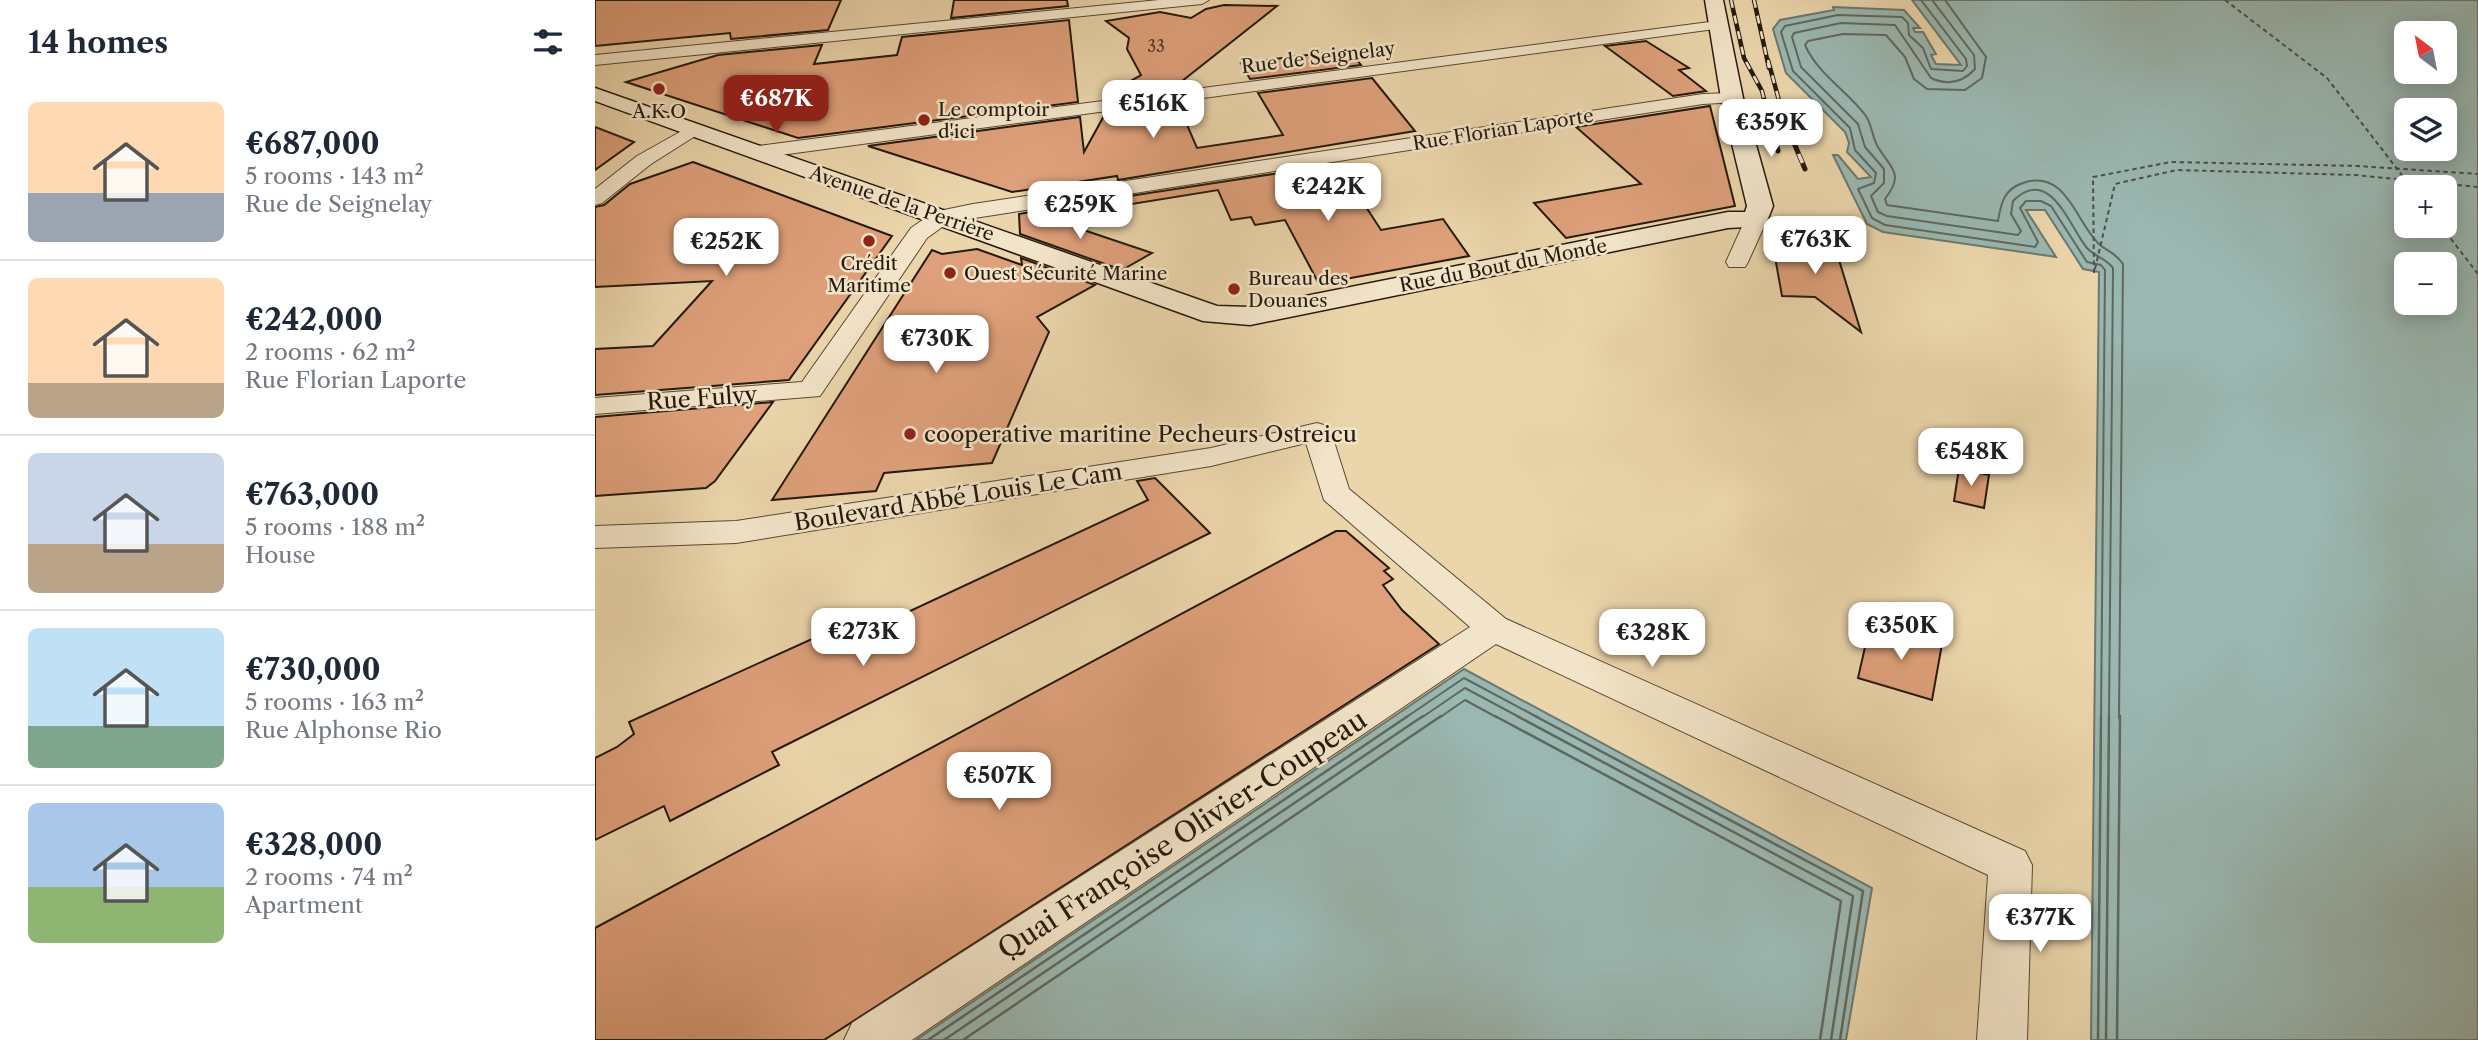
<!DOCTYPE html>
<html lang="en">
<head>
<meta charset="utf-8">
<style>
  :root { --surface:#fff; --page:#f2f2f3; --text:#1f2937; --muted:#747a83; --line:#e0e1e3; --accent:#8f2418 }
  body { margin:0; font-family:"Libre Caslon Text",serif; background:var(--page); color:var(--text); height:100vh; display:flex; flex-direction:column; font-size:26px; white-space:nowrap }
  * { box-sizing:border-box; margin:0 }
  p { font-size:23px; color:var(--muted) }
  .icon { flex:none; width:38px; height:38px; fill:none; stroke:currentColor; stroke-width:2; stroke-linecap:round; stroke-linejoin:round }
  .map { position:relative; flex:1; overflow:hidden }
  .details { display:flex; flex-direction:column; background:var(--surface); width:595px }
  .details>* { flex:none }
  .needle { width:46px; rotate:328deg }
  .buttons { position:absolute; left:1799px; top:21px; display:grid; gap:14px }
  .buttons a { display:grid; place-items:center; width:63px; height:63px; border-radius:10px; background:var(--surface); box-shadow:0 4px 18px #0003; font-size:35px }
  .price { position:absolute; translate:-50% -60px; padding:0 16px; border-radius:14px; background:#fff; color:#222; font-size:23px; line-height:46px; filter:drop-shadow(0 2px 4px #0008) }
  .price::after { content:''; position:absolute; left:50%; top:42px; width:21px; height:16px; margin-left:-10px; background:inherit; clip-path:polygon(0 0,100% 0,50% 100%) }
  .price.active { background:var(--accent); color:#fff }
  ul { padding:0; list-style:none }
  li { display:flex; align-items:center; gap:21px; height:175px; padding:0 28px }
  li+li { border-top:2px solid var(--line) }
  li span { display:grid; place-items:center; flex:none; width:196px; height:140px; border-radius:10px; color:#555 }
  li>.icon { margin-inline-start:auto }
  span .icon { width:84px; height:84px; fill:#fffc; stroke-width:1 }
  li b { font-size:30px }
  h2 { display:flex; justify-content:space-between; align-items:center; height:84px; padding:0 28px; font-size:30px }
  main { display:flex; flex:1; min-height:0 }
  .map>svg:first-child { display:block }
  .water { fill:#9ab7b1; stroke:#6b786f; stroke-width:2; fill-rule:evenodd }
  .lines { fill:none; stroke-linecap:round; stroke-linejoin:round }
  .shore-far1 { stroke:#5f685f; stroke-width:2 }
  .shore { stroke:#5f685f; stroke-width:2.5 }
  .ferry { stroke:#4d5046; stroke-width:2; stroke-dasharray:4.5 3.5; stroke-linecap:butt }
  .building { fill:#dea07a; stroke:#24190d; stroke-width:2 }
  .street-casing { stroke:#564834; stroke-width:2 }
  .secondary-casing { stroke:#24190d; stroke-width:3 }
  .street { fill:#f2e4c8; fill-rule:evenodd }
  .secondary { fill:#f2e4c8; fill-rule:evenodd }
  .rail-far1-casing { stroke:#24190d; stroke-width:4.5 }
  .rail-casing { stroke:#24190d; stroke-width:5 }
  .rail-far1 { stroke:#f2e4c8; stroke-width:2.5; stroke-dasharray:8; stroke-linecap:butt }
  .rail { stroke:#f2e4c8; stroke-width:3.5; stroke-dasharray:10; stroke-linecap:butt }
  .poi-dot { fill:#8f2418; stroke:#f2e4c8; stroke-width:2.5 }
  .labels { text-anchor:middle; stroke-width:5; stroke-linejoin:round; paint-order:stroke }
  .far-number-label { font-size:16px; fill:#523b28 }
  .far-street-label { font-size:19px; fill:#24190d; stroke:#f2e4c8 }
  .far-poi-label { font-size:19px; fill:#24190d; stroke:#f2e4c8; text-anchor:start }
  .street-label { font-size:23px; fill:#24190d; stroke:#f2e4c8 }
  .poi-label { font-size:23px; fill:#24190d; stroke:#f2e4c8; text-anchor:start }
  .near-street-label { font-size:28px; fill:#24190d; stroke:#f2e4c8 }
</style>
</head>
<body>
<main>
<section class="details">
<h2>14 homes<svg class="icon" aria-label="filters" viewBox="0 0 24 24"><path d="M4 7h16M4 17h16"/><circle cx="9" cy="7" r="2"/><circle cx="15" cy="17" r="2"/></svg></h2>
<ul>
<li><span style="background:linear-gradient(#ffd9b3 65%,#9aa5b1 0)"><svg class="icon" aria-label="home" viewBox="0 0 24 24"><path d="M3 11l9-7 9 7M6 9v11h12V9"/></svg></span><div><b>€687,000</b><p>5 rooms · 143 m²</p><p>Rue de Seignelay</p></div></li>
<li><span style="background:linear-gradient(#ffd9b3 75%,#b9a48a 0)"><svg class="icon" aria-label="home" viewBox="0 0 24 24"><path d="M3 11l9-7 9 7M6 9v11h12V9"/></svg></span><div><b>€242,000</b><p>2 rooms · 62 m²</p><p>Rue Florian Laporte</p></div></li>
<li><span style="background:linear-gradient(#c9d6e8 65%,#b9a48a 0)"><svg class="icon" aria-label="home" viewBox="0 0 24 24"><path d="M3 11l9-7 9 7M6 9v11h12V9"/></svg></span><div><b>€763,000</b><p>5 rooms · 188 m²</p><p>House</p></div></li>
<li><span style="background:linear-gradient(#bfe0f5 70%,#7fa58c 0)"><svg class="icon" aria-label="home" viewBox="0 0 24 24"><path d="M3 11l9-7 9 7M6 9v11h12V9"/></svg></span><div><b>€730,000</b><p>5 rooms · 163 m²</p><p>Rue Alphonse Rio</p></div></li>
<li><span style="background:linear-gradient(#a9c7e8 60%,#8fb573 0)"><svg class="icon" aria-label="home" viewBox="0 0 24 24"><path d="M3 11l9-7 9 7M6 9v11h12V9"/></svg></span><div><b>€328,000</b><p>2 rooms · 74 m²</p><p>Apartment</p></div></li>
</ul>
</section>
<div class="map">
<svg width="1883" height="1040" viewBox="0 0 1883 1040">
  <rect width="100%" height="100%" fill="#ebd5ab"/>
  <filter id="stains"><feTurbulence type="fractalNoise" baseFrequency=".00286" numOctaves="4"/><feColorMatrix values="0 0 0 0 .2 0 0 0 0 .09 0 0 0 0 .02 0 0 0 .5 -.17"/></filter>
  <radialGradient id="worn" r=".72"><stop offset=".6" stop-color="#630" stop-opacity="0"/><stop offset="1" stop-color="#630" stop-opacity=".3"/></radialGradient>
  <g class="water">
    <path d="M 1317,0 L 1883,0 L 1883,1040 L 1496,1040 L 1504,272 L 1488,269 L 1450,210 L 1431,210 L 1461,257 L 1288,232 L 1272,224 L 1238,155 L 1243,155 L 1263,179 L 1276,177 L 1252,152 L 1254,143 L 1250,132 L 1191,73 L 1178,29 L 1185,20 L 1239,10 L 1238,7 L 1309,10 L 1325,28 L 1318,28 L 1320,32 L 1328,32 L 1341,54 L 1336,55 L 1341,64 L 1366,65 ZM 1850,33 L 1850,72 L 1811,72 L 1811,33 ZM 1850,110 L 1850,149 L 1811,149 L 1811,110 ZM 1811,187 L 1850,187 L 1850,226 L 1811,226 ZM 1811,264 L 1850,264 L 1850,303 L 1811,303 Z"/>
    <path d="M 869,669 L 1277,888 L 1251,1040 L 321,1040 Z"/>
  </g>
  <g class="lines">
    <g class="shore-far1">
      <path d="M 1326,0 L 1371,59 L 1372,66 L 1368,71 L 1336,69 L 1328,48 L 1314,35 L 1313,23 L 1307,17 L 1243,15 L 1190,26 L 1186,32 L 1198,71 L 1255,128 L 1260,150 L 1281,173 L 1279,183 L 1263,189 L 1277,218 L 1290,225 L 1440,247 L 1443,242 L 1425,208 L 1431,201 L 1446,201 L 1456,206 L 1492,262 L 1506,265 L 1510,270 L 1506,718"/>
      <path d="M 1337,0 L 1379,55 L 1380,69 C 1368,82 1353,86 1336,78 L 1300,25 L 1246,23 L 1199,33 L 1197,37 L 1206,67 L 1263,124 L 1270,147 L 1289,169 L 1289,183 L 1276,196 L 1283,212 L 1292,216 L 1423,235 L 1426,231 L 1416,214 L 1418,201 C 1455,164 1475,228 1492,248 C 1500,257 1511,258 1518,268 L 1514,718"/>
      <path d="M 1350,0 L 1391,57 L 1387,78 L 1370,90 L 1332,89 L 1319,79 L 1310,57 L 1291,35 L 1248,34 L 1213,41 L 1210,45 C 1224,76 1252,90 1271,116 C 1277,125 1277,137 1283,147 C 1296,169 1310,173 1290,199 L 1292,205 L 1403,221 C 1406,203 1409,189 1428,183 C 1471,168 1481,222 1503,243 C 1513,253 1518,250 1528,264 L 1524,718"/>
      <path d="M 810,718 L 869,678 L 944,718"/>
      <path d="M 826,718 L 870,688 L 926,718"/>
      <path d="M 844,718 L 870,700 L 903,718"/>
    </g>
    <g class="shore">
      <path d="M 900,716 L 1246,901 L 1225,1040"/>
      <path d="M 922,716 L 1258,896 L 1236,1040"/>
      <path d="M 940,716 L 1268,891 L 1245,1040"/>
      <path d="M 333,1040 L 813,716"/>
      <path d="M 349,1040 L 828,716"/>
      <path d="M 368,1040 L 846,716"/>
      <path d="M 1503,1040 L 1506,716"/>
      <path d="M 1511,1040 L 1514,716"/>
      <path d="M 1522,1040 L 1525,716"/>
    </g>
    <g class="ferry">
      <path d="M 1630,0 L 1732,78 L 1816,187"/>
      <path d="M 1846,226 L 1883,274"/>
      <path d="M 1500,269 L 1520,184 L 1582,170 L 1760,175 L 1883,187"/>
      <path d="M 1499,273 L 1498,177 L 1576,162 L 1763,166 L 1883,174"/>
    </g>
  </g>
  <g class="building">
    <path d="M 0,0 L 246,0 L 233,30 L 136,39 L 135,33 L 0,46 Z"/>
    <path d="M 359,0 L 472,0 L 473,6 L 356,18 Z"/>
    <path d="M 629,5 L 682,6 L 577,89 L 519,97 L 525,87 L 546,75 L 532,49 L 534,38 L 511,21 L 565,12 L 596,18 L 611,9 Z"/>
    <path d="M 474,20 L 483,102 L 203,138 L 31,82 L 123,55 L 227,45 L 219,64 L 302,55 L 307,37 Z"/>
    <path d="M 1051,41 L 1094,68 L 1084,70 L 1111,91 L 1078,96 L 1010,46 Z"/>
    <path d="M 754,50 L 766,65 L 655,79 L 646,63 Z"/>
    <path d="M 777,78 L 820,131 L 523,180 L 522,176 L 417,192 L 273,146 L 485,117 L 489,152 L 510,114 L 583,104 L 602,148 L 688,135 L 663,93 Z"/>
    <path d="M 1115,106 L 1140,206 L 971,238 L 939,203 L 1046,184 L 981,127 Z"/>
    <path d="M 0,127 L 39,142 L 0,170 Z"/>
    <path d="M 98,162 L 297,236 L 194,380 L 0,395 L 0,349 L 58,346 L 117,281 L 0,287 L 0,207 L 9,205 L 35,184 Z"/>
    <path d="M 743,164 L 786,230 L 848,219 L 874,256 L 724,284 L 690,220 L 660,225 L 656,217 L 636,220 L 623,190 L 531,205 L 528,197 Z"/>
    <path d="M 435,212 L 557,253 L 527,270 L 425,234 L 424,214 Z"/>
    <path d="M 1183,241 L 1232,242 L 1244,260 L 1266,332 L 1220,297 L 1187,296 L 1180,257 L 1186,257 Z"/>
    <path d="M 382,249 L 427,265 L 426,258 L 500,285 L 442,317 L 454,332 L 397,463 L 289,473 L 281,491 L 177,500 L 337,250 L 347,254 Z"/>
    <path d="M 178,402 L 120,481 L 111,488 L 0,496 L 0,417 Z"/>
    <path d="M 1364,468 L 1394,475 L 1389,508 L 1359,501 Z"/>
    <path d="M 560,478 L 615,533 L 177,752 L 184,765 L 75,821 L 69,806 L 0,840 L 0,758 L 22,747 L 39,734 L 34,722 L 228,634 L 236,648 L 553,500 L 542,481 Z"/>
    <path d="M 741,531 L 751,531 L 794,568 L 789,571 L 798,579 L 788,585 L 807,610 L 844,644 L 229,1040 L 0,1040 L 0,928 Z"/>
    <path d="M 1275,625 L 1347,644 L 1337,700 L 1263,678 Z"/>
  </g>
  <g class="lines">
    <g class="street-casing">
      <g id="street">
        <path d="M 564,0 L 614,0 L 607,4 L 0,65 L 0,55 Z"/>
        <path d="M 1122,21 L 1127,22 L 1127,28 L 163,158 L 153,152 L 163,146 Z"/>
        <path d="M 1137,93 L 1146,98 L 1143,102 L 1108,104 L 354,222 L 332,238 L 225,396 L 0,414 L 0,398 L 207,382 L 316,228 L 339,212 L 378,204 L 1108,94 Z"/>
        <path d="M 99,124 L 108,129 L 105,133 L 56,164 L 7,203 L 0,205 L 0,189 L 42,156 Z"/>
        <path d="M 1161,214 L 1172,220 L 1153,262 L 1150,267 L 1134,267 L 1131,262 L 1150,220 Z"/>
        <path d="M 722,423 L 732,426 L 736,432 L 754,489 L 911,619 L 1430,851 L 1437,865 L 1432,1040 L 1382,1040 L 1393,875 L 901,644 L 317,1040 L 249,1040 L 257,1023 L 875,627 L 729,500 L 711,443 L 616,466 L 141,543 L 0,548 L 0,526 L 141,521 L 616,448 Z"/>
      </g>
    </g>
    <g class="secondary-casing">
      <path id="secondary" d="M 1110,0 L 1128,0 L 1148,98 L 1178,206 L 1170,226 L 1133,228 L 655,325 L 608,321 L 0,101 L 0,88 L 622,306 L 655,307 L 1133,212 L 1150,212 L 1152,206 L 1126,98 Z"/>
    </g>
    <use href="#street" class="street"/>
    <use href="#secondary" class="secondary"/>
    <g class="rail-far1-casing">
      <g id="rail-far1">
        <path d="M 1136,0 L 1149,58 L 1167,91 L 1174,119"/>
        <path d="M 1159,0 L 1174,68"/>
        <path d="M 1173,60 L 1189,119"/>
      </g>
    </g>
    <g class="rail-casing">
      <g id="rail">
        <path d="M 1174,117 L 1183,151"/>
        <path d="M 1188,117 L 1210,169"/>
      </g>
    </g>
    <use href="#rail-far1" class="rail-far1"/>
    <use href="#rail" class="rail"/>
  </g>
  <g class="poi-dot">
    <circle cx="64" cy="89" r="7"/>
    <circle cx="329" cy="120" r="7"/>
    <circle cx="274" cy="241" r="7"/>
    <circle cx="355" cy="273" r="7"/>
    <circle cx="639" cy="289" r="7"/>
    <circle cx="315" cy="434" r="7"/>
  </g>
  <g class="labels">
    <g class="far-number-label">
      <text x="561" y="52">33</text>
    </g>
    <g class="far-street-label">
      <text transform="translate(723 57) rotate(-7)" y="7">Rue de Seignelay</text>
      <text transform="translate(908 129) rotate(-9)" y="7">Rue Florian Laporte</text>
      <text transform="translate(307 203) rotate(19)" y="7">Avenue de la Perrière</text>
      <text transform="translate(908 265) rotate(-11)" y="7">Rue du Bout du Monde</text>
    </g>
    <g class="far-poi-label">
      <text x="343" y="116">Le comptoir<tspan x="343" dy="22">d'ici</tspan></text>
      <text x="64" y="118" text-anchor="middle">A.K.O</text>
      <text x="274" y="270" text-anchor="middle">Crédit<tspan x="274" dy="22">Maritime</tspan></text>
      <text x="369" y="280">Ouest Sécurité Marine</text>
      <text x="653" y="285">Bureau des<tspan x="653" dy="22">Douanes</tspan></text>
    </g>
    <g class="street-label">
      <text transform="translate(107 398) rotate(-4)" y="8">Rue Fulvy</text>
      <text transform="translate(363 497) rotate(-9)" y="8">Boulevard Abbé Louis Le Cam</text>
    </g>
    <g class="poi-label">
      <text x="329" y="442">cooperative maritine Pecheurs Ostreicu</text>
    </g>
    <g class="near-street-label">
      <text transform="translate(587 834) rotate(-33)" y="10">Quai Françoise Olivier-Coupeau</text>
    </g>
  </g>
  <rect width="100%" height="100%" filter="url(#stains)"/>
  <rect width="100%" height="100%" fill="url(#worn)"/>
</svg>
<div class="buttons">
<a><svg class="needle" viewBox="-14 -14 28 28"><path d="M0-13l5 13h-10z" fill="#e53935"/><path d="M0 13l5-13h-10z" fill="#747a83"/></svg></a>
<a><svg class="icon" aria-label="layers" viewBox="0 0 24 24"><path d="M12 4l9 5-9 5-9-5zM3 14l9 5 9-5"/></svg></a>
<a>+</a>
<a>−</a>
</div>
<b class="price active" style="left:181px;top:135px">€687K</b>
<b class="price" style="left:558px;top:140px">€516K</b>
<b class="price" style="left:1176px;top:159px">€359K</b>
<b class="price" style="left:733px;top:223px">€242K</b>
<b class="price" style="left:485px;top:241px">€259K</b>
<b class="price" style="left:1220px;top:276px">€763K</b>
<b class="price" style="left:131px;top:278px">€252K</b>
<b class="price" style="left:341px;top:375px">€730K</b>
<b class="price" style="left:1376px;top:488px">€548K</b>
<b class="price" style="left:1306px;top:662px">€350K</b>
<b class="price" style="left:268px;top:668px">€273K</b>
<b class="price" style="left:1057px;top:669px">€328K</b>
<b class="price" style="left:404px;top:812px">€507K</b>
<b class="price" style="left:1445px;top:954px">€377K</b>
</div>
</main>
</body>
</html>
